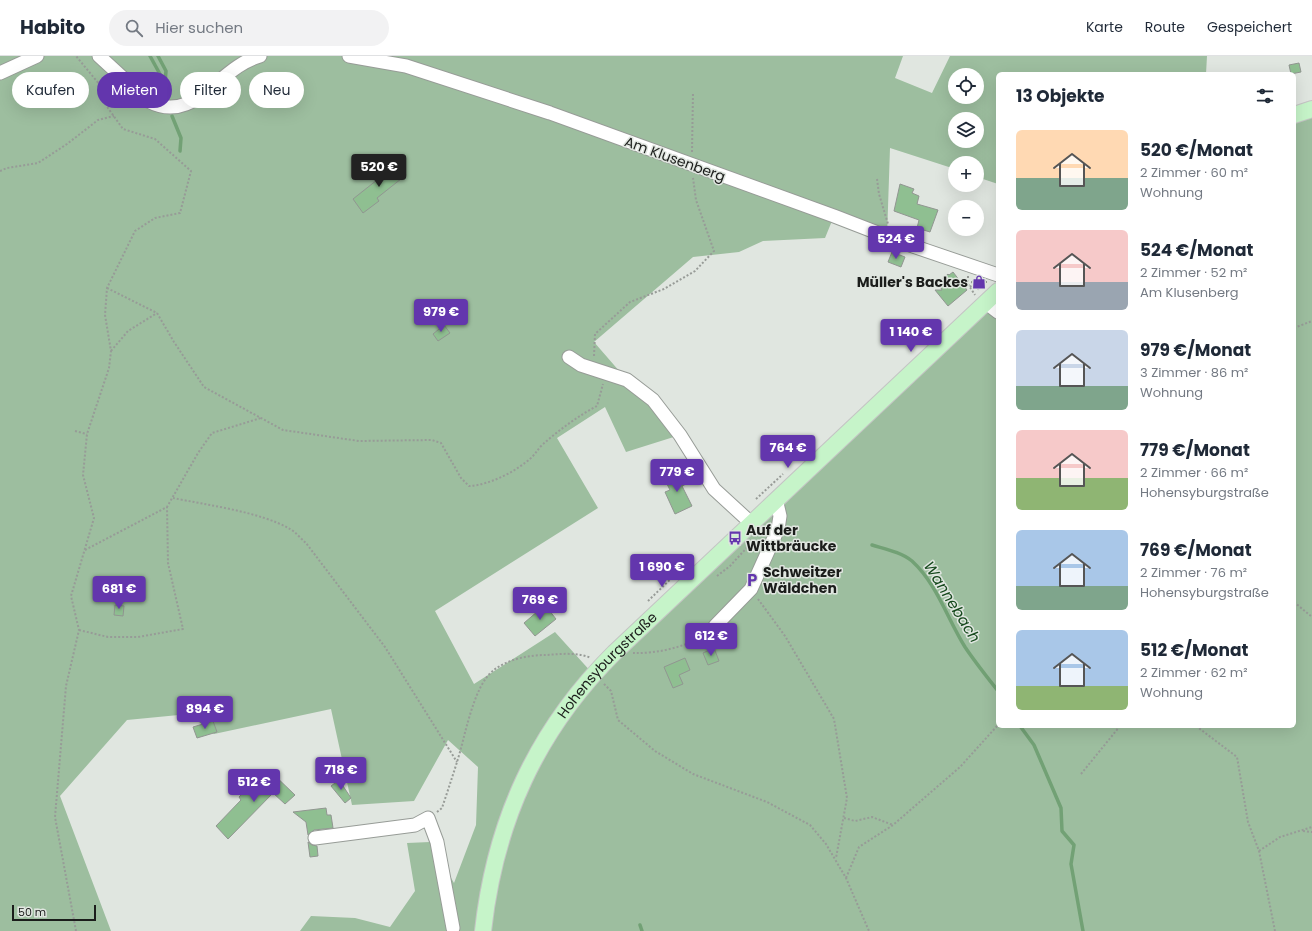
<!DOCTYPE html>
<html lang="de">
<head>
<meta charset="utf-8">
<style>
  :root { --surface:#fff; --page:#f2f2f3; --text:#1f2937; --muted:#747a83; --line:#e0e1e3; --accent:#6336ad }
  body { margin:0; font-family:Poppins,sans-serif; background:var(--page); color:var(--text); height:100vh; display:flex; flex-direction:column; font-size:15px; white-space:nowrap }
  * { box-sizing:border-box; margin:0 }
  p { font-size:13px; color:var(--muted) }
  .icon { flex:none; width:22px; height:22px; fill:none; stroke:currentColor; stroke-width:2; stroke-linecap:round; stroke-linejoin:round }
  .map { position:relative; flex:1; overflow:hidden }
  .details { position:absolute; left:996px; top:16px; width:300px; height:656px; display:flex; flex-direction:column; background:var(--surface); border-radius:6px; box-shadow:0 4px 16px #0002 }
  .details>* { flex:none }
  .hud { position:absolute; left:12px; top:16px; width:380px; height:36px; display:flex; gap:8px }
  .buttons { position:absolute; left:948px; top:12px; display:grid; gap:8px }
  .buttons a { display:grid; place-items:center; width:36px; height:36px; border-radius:50%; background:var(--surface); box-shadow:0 4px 16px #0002; font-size:20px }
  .scale { position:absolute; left:12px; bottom:10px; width:84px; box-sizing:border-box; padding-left:4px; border:2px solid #1b1d1b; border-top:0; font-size:11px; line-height:14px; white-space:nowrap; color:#1b1d1b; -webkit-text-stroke:3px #e0e6e0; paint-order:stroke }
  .price { position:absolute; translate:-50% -34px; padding:0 9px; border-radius:4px; background:var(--accent); color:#fff; font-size:13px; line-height:26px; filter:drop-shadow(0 1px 2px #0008) }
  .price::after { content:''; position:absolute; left:50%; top:24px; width:12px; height:9px; margin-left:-6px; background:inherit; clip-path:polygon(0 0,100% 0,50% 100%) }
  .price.current { background:#222; color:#fff }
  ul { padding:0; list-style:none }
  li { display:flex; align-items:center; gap:12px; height:100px; padding:0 20px }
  li span { display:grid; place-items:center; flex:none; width:112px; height:80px; border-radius:6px; color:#555 }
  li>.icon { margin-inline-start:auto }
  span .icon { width:48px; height:48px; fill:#fffc; stroke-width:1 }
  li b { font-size:17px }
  h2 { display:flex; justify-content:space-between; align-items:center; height:48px; padding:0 20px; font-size:17px }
  .chip { padding:0 14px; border-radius:18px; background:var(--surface); box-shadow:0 4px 16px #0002; font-size:14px; line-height:36px }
  .chip.current { background:var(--accent); color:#fff }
  header { display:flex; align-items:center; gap:24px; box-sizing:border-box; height:56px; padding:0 20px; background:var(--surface); border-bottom:1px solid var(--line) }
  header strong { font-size:19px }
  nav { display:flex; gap:22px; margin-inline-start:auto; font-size:14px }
  .search { width:280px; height:36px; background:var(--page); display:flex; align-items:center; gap:10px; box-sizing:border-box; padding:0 14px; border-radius:22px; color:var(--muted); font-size:15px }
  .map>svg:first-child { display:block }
  .green { fill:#9dbe9f; fill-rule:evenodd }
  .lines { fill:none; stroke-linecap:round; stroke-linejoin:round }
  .stream { stroke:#72a175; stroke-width:3.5 }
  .building { fill:#8fbf91; stroke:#919691 }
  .minor-casing { stroke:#979c97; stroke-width:15 }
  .major-casing { stroke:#c4c4c4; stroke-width:18 }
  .path { stroke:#979b97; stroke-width:2; stroke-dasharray:2 2; stroke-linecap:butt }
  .minor { stroke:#fff; stroke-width:13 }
  .major { stroke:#c6f4c9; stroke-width:16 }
  .labels { text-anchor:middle; stroke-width:3; stroke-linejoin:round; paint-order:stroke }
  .street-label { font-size:14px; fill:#1b1d1b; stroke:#e0e6e0 }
  .poi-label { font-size:14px; font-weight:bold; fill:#1b1d1b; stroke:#e0e6e0; text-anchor:start }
  .water-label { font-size:15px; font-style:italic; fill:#16491d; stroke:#e0e6e0 }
</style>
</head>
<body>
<header>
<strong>Habito</strong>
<div class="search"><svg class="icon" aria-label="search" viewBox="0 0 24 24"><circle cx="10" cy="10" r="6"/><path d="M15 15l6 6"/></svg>Hier suchen</div>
<nav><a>Karte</a><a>Route</a><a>Gespeichert</a></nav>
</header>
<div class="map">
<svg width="1312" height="875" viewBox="0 0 1312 875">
  <rect width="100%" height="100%" fill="#e0e6e0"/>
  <path class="green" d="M 0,0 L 903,0 L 895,22 L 932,37 L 950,0 L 1207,0 L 1206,18 L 998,18 L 998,128 L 977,121 L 977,107 L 955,107 L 955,113 L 890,92 L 887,181 L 834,160 L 825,182 L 763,185 L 739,196 L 693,201 L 594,286 L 627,324 L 680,379 L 626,396 L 605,351 L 557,382 L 598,452 L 435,555 L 474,628 L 555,576 L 593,618 L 998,235 L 998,670 L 1294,670 L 1294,59 L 1312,53 L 1312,875 L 457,875 L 453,872 L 447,875 L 300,875 L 311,860 L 355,862 L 390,871 L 415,835 L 407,787 L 430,786 L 454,827 L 476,769 L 478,711 L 448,684 L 414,745 L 352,749 L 331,653 L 214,678 L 189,658 L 127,664 L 60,740 L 111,875 L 0,875 ZM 955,19 L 977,19 L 977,41 L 955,41 ZM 955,63 L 977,63 L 977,85 L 955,85 Z"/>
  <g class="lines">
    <g class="stream">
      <path d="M 150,0 L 167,31"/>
      <path d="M 158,0 L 166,15 L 165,26"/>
      <path d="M 172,60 L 181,82 L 180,95"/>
      <path d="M 872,489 C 885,493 901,496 912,505 C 937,528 947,562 965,591 C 975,606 987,621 998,635"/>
      <path d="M 1020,670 L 1034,689 L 1061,752 L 1062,775 L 1074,789 L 1071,808 L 1083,875"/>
      <path d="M 640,869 L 642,875"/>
    </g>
  </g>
  <g class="building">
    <path d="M 1299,7 L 1301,16 L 1291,18 L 1289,9 Z"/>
    <path d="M 400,109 L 406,119 L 377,142 L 379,145 L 363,157 L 353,143 L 382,120 L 381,118 L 391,111 L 393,114 Z"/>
    <path d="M 900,128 L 914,133 L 912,137 L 919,140 L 917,148 L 938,154 L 930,176 L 917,172 L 919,164 L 894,155 Z"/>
    <path d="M 892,196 L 905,201 L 901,211 L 888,206 Z"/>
    <path d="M 953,216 L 967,234 L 948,250 L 935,234 L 942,234 L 938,227 L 948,218 L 949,219 Z"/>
    <path d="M 978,221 L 983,222 L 987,226 L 978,234 L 971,226 Z"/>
    <path d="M 444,269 L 450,277 L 438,285 L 433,278 Z"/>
    <path d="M 680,415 L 686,428 L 682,430 L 692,450 L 675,458 L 665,436 L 670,434 L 664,422 Z"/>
    <path d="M 115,549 L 124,550 L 123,560 L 114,559 Z"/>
    <path d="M 545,549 L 556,563 L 535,580 L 524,567 Z"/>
    <path d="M 714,592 L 719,605 L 708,609 L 703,597 Z"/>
    <path d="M 685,602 L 690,614 L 679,619 L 683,628 L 673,632 L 664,611 Z"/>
    <path d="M 213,665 L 217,676 L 197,682 L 193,671 Z"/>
    <path d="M 270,715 L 295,739 L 285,748 L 273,737 L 228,783 L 216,770 L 241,744 L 239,741 L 248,732 L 251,735 Z"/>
    <path d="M 339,724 L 351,742 L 345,747 L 331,730 Z"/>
    <path d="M 326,752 L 327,759 L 331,759 L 333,772 L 314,774 L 308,779 L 306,766 L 293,756 Z"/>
    <path d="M 308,786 L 312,789 L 317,790 L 318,800 L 310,801 Z"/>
  </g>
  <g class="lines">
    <g class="minor-casing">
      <g id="minor">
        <path d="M 99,0 L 148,45 C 195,70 218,11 260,0"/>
        <path d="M 349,0 L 406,10 L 550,57 L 834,160 L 901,186 L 998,219"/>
        <path d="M 0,17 L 37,0"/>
        <path d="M 985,246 L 998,256"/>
        <path d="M 569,301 L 581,309 L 627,324 L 653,344 L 680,379 L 714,433 L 751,467"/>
        <path d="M 715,570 L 751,533 L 778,473 L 780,460 L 776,443"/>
        <path d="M 315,782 L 415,769 L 428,762 L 437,786 L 453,872"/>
      </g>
    </g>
    <g class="major-casing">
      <g id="major">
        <path d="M 1294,59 L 1312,53"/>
        <path id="s1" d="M 483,875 C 495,766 536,675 614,597 L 998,235"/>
      </g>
    </g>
    <g class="path">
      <path d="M 692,96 L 693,36"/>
      <path d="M 0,115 L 7,112 L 38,107 L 67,88 L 98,64 L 114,60"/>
      <path d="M 877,123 L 879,138 L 888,168"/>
      <path d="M 968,220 L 968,228 L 975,239"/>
      <path d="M 970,231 L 973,228"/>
      <path d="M 107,232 L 157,257 L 174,286 L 204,331 L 283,374 L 359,385 L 432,384 L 441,387 L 461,422 L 469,430 C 490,429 517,415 532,401 C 536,397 538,393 542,389 C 559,374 578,360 597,350 L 603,328"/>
      <path d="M 1294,272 L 1312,265"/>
      <path d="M 111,295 L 128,275 L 157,257"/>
      <path d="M 594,300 L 595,278 L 630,246 L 664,233 L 695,215 L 714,195 L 696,144 L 693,122"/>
      <path d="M 75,375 L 87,378"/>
      <path d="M 173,442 C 207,449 261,456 290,473 C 296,476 301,483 306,487 L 385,591 L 457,706"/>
      <path d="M 756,443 L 783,418"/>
      <path d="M 85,494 L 167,451 L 198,397 L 212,377 L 261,362"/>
      <path d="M 717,520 L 730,510 L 752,486"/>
      <path d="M 758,543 L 785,580 L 834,663 L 847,742 L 836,802"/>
      <path d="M 648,545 L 681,513"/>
      <path d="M 1294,546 L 1312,561"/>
      <path d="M 79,574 L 108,581 L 138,581 L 183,573 L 168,507 L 167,451"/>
      <path d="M 633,597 C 656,598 688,591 707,577"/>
      <path d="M 604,628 L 611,635 L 618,664 L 655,695 L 693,718 L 767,746 L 810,769 L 826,788 L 846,822 L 869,875"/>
      <path d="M 1196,670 L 1237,701 L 1248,766 L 1259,795 L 1275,875"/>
      <path d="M 1081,718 L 1120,670"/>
      <path d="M 437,756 L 442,752 C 447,737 452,722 457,706 C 465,682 473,629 494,614 C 508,603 529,599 546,599 C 561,598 577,596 591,602"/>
      <path d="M 844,762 L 855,765 L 872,761 L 893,769"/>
      <path d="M 1303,775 L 1312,776"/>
      <path d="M 1259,795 L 1280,781 L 1312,771"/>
      <path d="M 846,822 L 859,791 L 893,769 L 960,711 L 998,669"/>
      <path d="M 76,875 L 55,761 L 66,630 L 79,574 L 71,540 L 94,462 L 83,419 L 87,378 L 109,312 L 111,295 L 105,259 L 107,232 L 135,175 L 155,162 L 180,157 L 191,115 L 155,83 L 123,73 L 108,52 L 100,29 L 76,0"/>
    </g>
    <use href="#minor" class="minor"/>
    <use href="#major" class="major"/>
  </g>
  <defs>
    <g id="shop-bare" transform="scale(1.08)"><path d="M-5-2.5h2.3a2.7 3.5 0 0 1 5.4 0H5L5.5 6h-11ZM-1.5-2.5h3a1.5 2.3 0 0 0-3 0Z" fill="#6336ad" stroke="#e0e6e0" stroke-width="2.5" paint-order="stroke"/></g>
    <g id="bus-bare" transform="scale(1.08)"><path d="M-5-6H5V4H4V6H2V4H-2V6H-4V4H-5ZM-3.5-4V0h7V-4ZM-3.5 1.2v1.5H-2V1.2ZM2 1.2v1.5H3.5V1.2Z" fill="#6336ad" stroke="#e0e6e0" stroke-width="2.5" paint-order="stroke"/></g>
    <g id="parking-bare" transform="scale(1.08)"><path d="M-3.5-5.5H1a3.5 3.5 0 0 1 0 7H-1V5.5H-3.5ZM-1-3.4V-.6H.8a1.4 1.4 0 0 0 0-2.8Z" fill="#6336ad" stroke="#e0e6e0" stroke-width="2.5" paint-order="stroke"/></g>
  </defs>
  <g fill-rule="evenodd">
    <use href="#shop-bare" x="979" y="226"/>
    <use href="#bus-bare" x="735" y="482"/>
    <use href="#parking-bare" x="752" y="524"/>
  </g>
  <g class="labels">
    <g class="street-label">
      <text transform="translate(675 103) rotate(20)" y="5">Am Klusenberg</text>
      <text dy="5" stroke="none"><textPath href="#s1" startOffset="300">Hohensyburgstraße</textPath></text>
    </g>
    <g class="poi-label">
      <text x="968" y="231" text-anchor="end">Müller's Backes</text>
      <text x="746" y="479">Auf der<tspan x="746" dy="16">Wittbräucke</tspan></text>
      <text x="763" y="521">Schweitzer<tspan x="763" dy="16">Wäldchen</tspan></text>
    </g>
    <g class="water-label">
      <text transform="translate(952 546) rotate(58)" y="5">Wannebach</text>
    </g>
  </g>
</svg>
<div class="buttons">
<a><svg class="icon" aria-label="locate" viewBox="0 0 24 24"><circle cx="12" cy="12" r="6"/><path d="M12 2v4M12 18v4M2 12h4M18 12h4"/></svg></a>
<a><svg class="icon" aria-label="layers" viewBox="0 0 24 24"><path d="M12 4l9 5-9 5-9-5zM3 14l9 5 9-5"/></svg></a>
<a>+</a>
<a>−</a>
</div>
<div class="scale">50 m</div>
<b class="price current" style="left:379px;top:132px">520 €</b>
<b class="price" style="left:896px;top:204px">524 €</b>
<b class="price" style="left:441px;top:277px">979 €</b>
<b class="price" style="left:911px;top:297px">1 140 €</b>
<b class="price" style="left:788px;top:413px">764 €</b>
<b class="price" style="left:677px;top:437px">779 €</b>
<b class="price" style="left:662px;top:532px">1 690 €</b>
<b class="price" style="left:119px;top:554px">681 €</b>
<b class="price" style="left:540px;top:565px">769 €</b>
<b class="price" style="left:711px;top:601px">612 €</b>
<b class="price" style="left:205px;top:674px">894 €</b>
<b class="price" style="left:341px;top:735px">718 €</b>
<b class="price" style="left:254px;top:747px">512 €</b>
<div class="hud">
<a class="chip">Kaufen</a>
<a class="chip current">Mieten</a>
<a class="chip">Filter</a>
<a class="chip">Neu</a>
</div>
<section class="details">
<h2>13 Objekte<svg class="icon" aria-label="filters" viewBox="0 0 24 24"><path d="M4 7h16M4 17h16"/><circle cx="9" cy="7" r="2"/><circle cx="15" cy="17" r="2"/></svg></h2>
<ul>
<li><span style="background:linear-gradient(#ffd9b3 60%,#7fa58c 0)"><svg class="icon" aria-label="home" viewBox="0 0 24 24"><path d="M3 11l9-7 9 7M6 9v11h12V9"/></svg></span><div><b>520 €/Monat</b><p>2 Zimmer · 60 m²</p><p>Wohnung</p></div></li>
<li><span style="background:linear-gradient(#f6c9c9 65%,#9aa5b1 0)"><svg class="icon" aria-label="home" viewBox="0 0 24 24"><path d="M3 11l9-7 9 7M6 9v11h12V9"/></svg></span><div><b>524 €/Monat</b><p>2 Zimmer · 52 m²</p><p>Am Klusenberg</p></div></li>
<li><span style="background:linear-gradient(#c9d6e8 70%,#7fa58c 0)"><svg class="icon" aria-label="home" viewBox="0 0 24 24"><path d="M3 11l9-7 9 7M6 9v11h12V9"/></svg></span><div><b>979 €/Monat</b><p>3 Zimmer · 86 m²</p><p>Wohnung</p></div></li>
<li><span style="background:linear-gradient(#f6c9c9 60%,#8fb573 0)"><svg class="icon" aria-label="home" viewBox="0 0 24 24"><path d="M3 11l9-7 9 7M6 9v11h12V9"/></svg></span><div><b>779 €/Monat</b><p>2 Zimmer · 66 m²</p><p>Hohensyburgstraße</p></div></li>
<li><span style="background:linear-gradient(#a9c7e8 70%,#7fa58c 0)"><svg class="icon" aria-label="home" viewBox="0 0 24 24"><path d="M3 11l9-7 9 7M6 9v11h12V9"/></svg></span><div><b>769 €/Monat</b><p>2 Zimmer · 76 m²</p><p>Hohensyburgstraße</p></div></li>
<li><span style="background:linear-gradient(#a9c7e8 70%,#8fb573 0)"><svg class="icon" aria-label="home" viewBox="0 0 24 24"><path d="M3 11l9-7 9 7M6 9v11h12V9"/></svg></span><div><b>512 €/Monat</b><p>2 Zimmer · 62 m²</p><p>Wohnung</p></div></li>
</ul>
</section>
</div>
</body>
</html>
